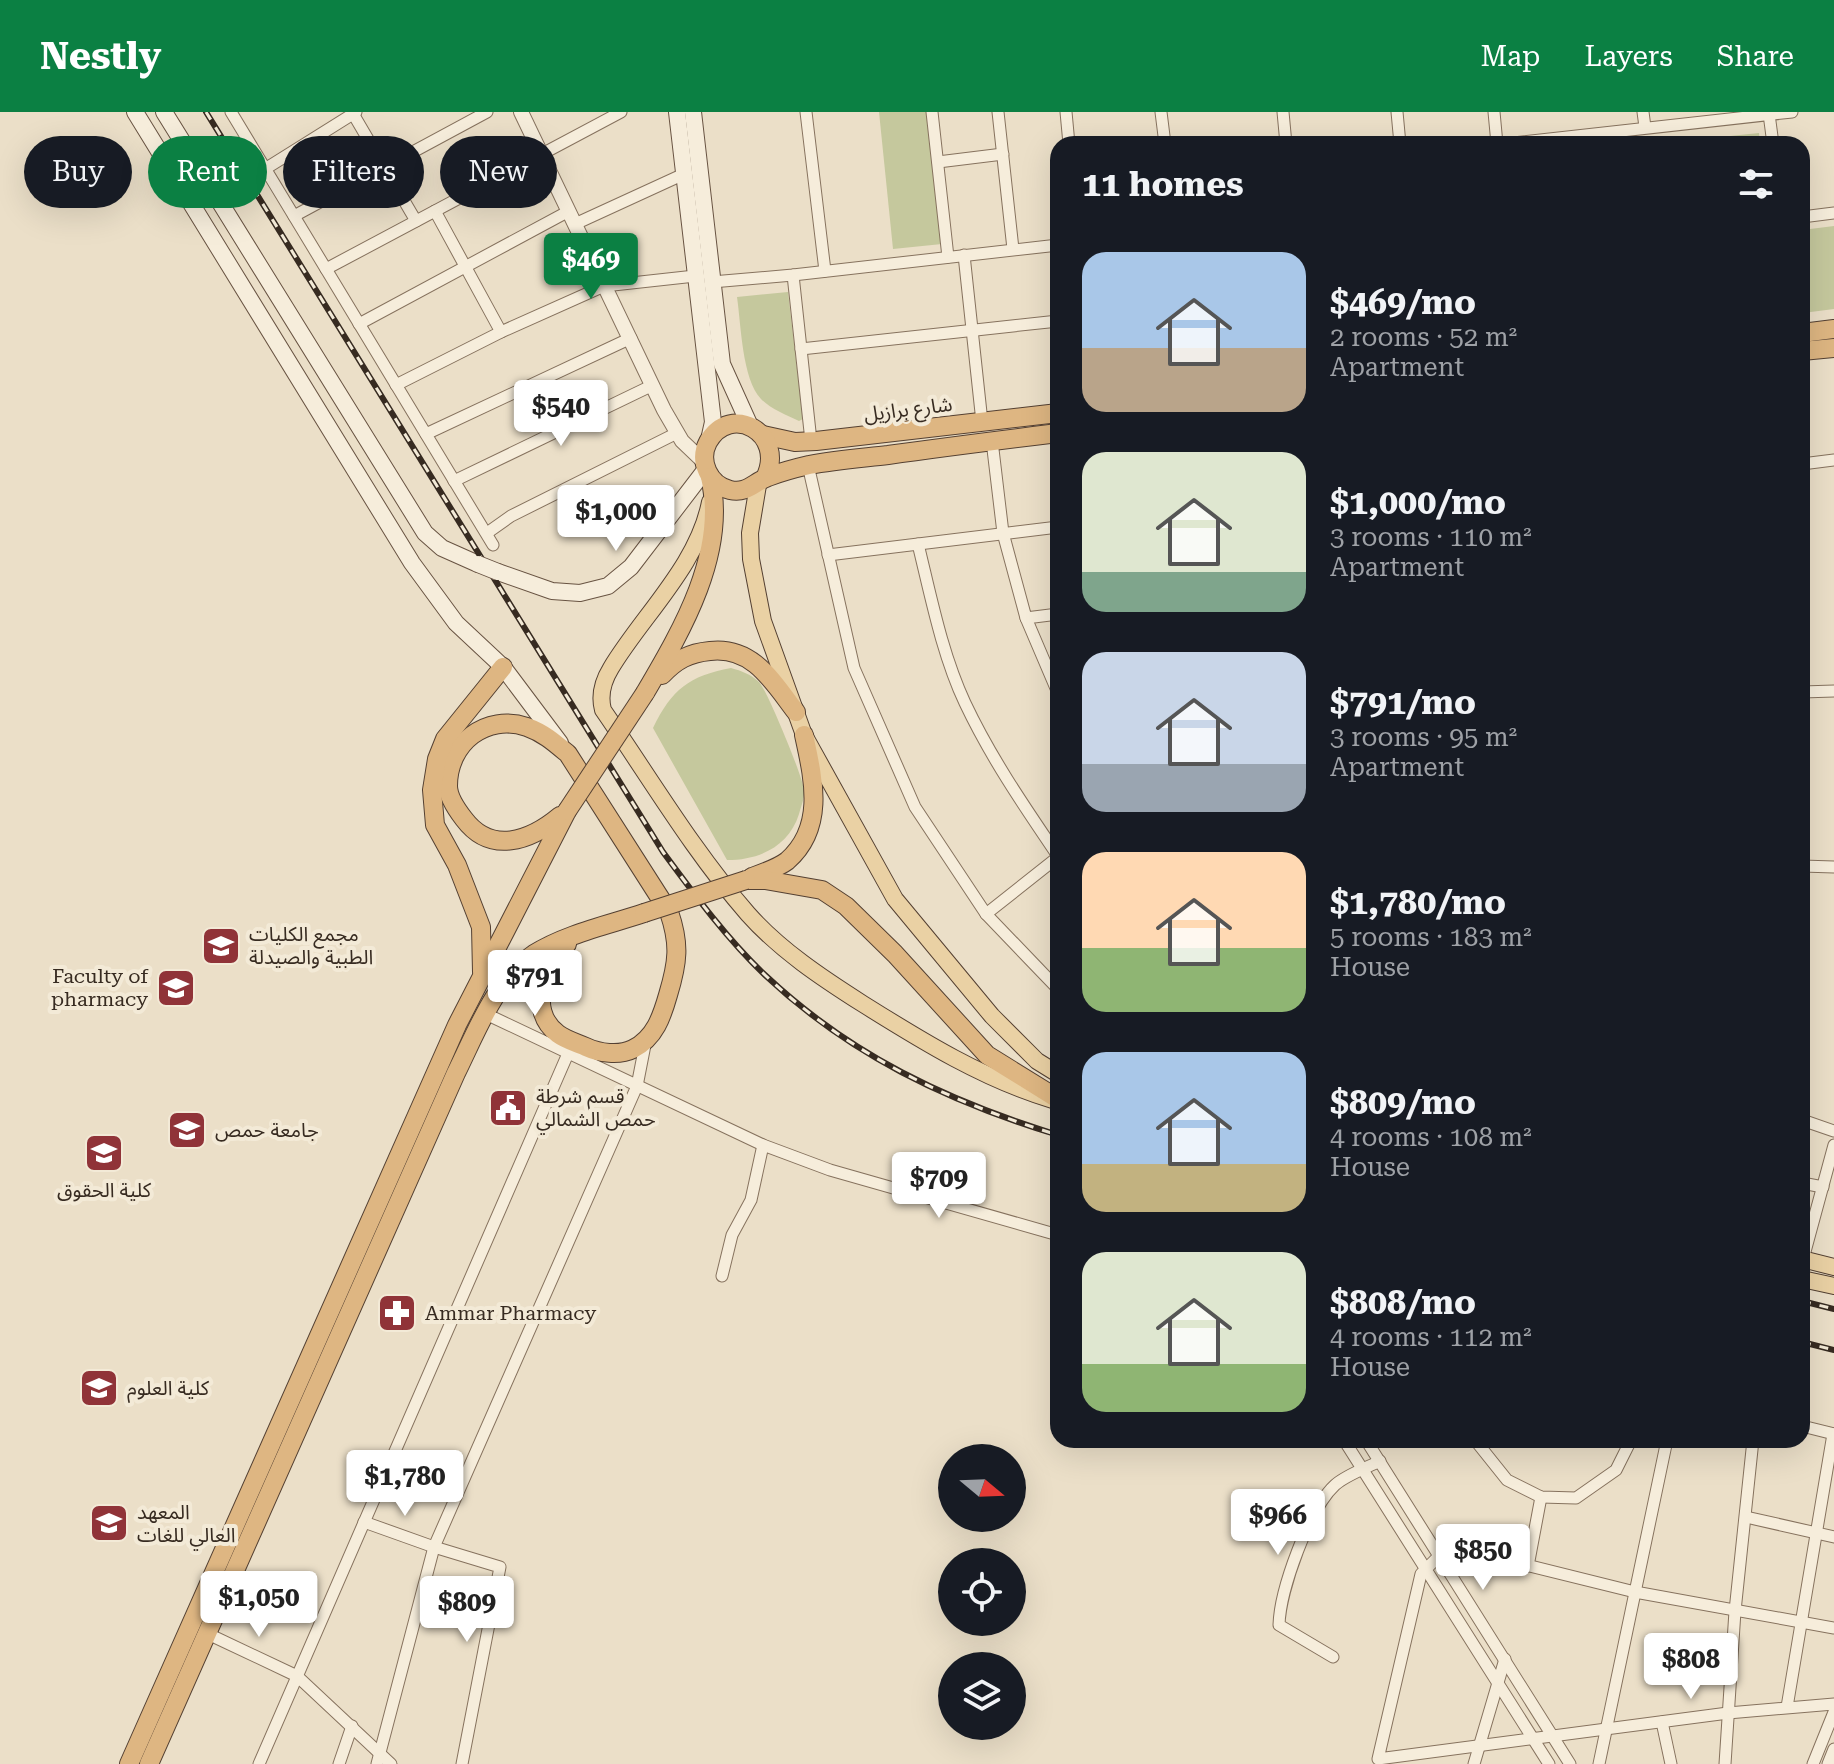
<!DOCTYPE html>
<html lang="en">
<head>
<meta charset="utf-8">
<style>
  :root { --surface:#171b24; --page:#242831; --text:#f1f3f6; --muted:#9ea1a6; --accent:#0b8043 }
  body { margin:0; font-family:"Roboto Serif","Noto Sans Arabic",serif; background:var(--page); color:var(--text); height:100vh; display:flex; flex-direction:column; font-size:30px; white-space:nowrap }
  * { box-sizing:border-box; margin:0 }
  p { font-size:26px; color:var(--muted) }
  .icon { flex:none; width:44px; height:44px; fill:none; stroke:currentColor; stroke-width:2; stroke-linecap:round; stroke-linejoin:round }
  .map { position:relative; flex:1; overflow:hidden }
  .side { position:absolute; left:1050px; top:24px; width:760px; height:1312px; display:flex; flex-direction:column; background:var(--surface); border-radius:24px; box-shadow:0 8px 32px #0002 }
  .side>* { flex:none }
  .hud { position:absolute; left:24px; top:24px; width:760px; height:72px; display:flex; gap:16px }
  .needle { width:52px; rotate:109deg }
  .buttons { position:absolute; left:938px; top:1332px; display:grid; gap:16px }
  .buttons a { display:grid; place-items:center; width:88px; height:88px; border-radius:50%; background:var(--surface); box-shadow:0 8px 32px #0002; font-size:40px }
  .price { position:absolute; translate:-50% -68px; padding:0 18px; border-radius:8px; background:#fff; color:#222; font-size:26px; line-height:52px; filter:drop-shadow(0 2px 4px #0008) }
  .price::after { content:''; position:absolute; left:50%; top:48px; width:24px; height:18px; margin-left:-12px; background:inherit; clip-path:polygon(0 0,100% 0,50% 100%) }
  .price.current { background:var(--accent); color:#fff }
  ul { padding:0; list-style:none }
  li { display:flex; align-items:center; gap:24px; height:200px; padding:0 32px }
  li span { display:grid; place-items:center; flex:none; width:224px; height:160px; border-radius:24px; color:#555 }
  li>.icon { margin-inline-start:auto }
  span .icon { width:96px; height:96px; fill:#fffc; stroke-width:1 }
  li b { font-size:34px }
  h2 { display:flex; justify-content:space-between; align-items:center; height:96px; padding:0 32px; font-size:34px }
  .pill { padding:0 28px; border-radius:36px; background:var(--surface); box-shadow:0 8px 32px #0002; font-size:28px; line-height:72px }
  .pill.current { background:var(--accent); color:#fff }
  header { display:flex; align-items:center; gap:48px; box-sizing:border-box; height:112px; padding:0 40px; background:var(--accent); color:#fff }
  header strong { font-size:38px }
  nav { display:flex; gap:44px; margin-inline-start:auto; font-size:28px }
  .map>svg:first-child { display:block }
  .green { fill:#c5c89d }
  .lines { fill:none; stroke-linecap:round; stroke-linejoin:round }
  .minor-casing { stroke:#86725e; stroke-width:13 }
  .tertiary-casing { stroke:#86725e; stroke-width:16 }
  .secondary-casing { stroke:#685342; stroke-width:18 }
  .primary-casing { stroke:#544032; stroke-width:18 }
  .trunk-casing { stroke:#544032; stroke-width:20 }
  .minor { stroke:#f6eddb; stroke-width:11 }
  .tertiary { stroke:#f6eddb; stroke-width:14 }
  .secondary { stroke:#f6eddb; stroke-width:16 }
  .primary { stroke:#ead1a4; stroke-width:16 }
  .trunk { stroke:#deb682; stroke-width:18 }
  .rail-casing { stroke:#372b21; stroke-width:6 }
  .rail { stroke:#f3ead7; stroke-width:3; stroke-dasharray:9; stroke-linecap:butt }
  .secondary-bridge-casing { stroke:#685342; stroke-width:18; stroke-linecap:butt }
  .trunk-bridge-casing { stroke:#544032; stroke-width:20; stroke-linecap:butt }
  .secondary-bridge { stroke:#f6eddb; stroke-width:16 }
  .trunk-bridge { stroke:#deb682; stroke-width:18 }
  .labels { text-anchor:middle; stroke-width:8; stroke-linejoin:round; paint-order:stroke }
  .street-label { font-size:20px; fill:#372b21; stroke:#f3ead7 }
  .poi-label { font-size:20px; fill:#372b21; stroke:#f3ead7; text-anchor:start }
</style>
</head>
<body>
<header>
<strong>Nestly</strong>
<nav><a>Map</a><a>Layers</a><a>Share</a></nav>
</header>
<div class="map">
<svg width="1834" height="1652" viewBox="0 0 1834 1652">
  <rect width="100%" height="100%" fill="#ebdfc8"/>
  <g class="green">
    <path d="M 879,0 L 927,0 L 942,132 L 893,137 Z"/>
    <path d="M 1759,21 L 1760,32 L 1702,32 L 1701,27 Z"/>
    <path d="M 1834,114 L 1834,197 L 1803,201 L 1802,118 Z"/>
    <path d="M 788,180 L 803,307 L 799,309 C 786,303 771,297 761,287 C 742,267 741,212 737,185 Z"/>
    <path d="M 731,556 C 742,559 750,562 759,570 C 767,578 803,665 804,678 C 805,685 801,695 799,702 C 789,734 760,748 727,748 L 653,616 C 672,577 689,564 731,556 Z"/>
  </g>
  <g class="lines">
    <g class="minor-casing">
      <g id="minor">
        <path d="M 231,0 L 493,433"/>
        <path d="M 352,0 L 416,109"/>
        <path d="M 806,0 L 825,159"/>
        <path d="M 932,0 L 948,145"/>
        <path d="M 998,0 L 1013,137"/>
        <path d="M 1066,0 L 1069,32"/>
        <path d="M 1161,0 L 1165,32"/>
        <path d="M 1283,0 L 1286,32"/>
        <path d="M 1397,0 L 1400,32"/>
        <path d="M 1494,0 L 1497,32"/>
        <path d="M 1643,0 L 1645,15"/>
        <path d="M 1769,2 L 1773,32"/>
        <path d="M 1505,32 L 1792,0"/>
        <path d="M 938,50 L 1003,42"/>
        <path d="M 265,57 L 356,0"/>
        <path d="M 435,99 L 501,220"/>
        <path d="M 294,104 L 487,0"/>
        <path d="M 1802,105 L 1834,101"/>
        <path d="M 575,112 L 684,62"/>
        <path d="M 964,143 L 982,310"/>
        <path d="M 326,157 L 621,0"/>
        <path d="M 793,163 L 811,329"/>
        <path d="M 712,170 L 793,163 L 1058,133"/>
        <path d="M 359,212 L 569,99"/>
        <path d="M 801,237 L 1058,209"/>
        <path d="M 396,273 L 501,220 L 604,174 L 695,164"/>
        <path d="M 426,322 L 631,226"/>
        <path d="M 992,329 L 1003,421 L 1026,506 L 1058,502"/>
        <path d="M 1802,352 L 1834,348"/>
        <path d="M 808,353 L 854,556 L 915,695 L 986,802 L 1058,877"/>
        <path d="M 454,369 L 653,273"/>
        <path d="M 487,421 L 511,404 L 677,321"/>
        <path d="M 918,432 C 931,485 942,542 965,591 C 991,646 1024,694 1058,744"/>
        <path d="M 828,443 L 1058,415"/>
        <path d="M 1026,506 L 1058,581"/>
        <path d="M 1802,580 L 1834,579"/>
        <path d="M 1802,754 L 1834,755"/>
        <path d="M 986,802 L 1058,745"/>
        <path d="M 486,902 L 763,1033 L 830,1058 L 1058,1123"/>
        <path d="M 1802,1008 L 1834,1019"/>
        <path d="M 1802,1071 L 1823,1075"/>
        <path d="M 1803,1147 L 1834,1033"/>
        <path d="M 722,1164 L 732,1123 L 751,1088 L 763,1033"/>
        <path d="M 1802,1314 L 1834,1322"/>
        <path d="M 1344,1328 L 1549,1652"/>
        <path d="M 1366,1328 L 1570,1652"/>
        <path d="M 1475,1328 L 1507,1368 L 1541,1385 L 1576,1386 L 1616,1358 L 1631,1328"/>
        <path d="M 1746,1405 L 1834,1425"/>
        <path d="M 364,1410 L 434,1435 L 500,1455 L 462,1652"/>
        <path d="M 1528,1454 L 1541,1385"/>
        <path d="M 1834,1516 L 1635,1480 L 1522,1452 L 1439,1444 L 1421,1462 L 1378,1647 L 1728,1601 L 1834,1592"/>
        <path d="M 206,1521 L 297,1564 L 391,1652"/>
        <path d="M 1333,1545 L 1279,1513 C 1280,1478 1309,1397 1335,1373 C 1346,1363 1366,1356 1380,1349"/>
        <path d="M 1787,1595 L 1833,1322"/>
        <path d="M 1662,1610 L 1671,1652"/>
        <path d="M 259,1652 L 573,930"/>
        <path d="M 339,1652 L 352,1614"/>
        <path d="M 377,1652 L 434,1435 L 637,974 L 646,928"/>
        <path d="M 1474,1652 L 1505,1547"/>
        <path d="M 1599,1652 L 1667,1328"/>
        <path d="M 1725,1652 L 1735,1499 L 1753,1328"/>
        <path d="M 1813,1652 L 1834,1600"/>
        <path d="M 1828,1652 L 1834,1637"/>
      </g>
    </g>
    <g class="tertiary-casing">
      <path id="tertiary" d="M 521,0 L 664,298 L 682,329 L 705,351"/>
    </g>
    <g class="secondary-casing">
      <g id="secondary">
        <path d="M 135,0 L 412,451 L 456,511 L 503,555 L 560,631"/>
        <path d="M 164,0 L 425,421 L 442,436 L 478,452"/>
        <path d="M 677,0 L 713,310 L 709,328"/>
        <path d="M 693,0 L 722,252 L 750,314"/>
        <path d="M 498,460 L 552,479 L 580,481 L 608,474 L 631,455 L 706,357"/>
      </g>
    </g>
    <g class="primary-casing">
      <g id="primary">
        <path d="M 758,373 L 750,421 L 751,447 L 763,509 L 804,623 L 895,787 L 992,904 L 1037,949 L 1058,962"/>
        <path d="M 710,390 C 698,453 642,504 611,556 C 603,569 599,583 603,598 C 650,666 693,739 748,802 C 780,838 822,866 863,892 C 922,929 985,968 1053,988"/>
        <path d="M 1802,1147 L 1834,1155"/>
        <path d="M 1802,1167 L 1834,1174"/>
      </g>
    </g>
    <g class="trunk-casing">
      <g id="trunk">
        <path d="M 1802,221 L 1834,217"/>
        <path d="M 1802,239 L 1834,236"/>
        <path d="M 763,323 L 795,330 L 816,329 L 1058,301"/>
        <path d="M 765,366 C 787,321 730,290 708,330 C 698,349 709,373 730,378 C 747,382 754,370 768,365 C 781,360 796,356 809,353 C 835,348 862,346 888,343 C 945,335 1001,328 1058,321"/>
        <path d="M 662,563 C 676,548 689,541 710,539 C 753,534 773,570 796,600"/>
        <path d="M 645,581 C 682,518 728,440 710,365"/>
        <path d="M 560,704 C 530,729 491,743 464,707 C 457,698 448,685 448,674 C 448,631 486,601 527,615 C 544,621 555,631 568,642 L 669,800 C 680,832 678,850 668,883 C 662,904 655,926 633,937 C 619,944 599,941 586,935 C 577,931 566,928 558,922 C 527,899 543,852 567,832"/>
        <path d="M 752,765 C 763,761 778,756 787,749 C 826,715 813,665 804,623"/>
        <path d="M 746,768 L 765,768 L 822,778 L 846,794 L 895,842 L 987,943 L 1058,987"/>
        <path d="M 482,860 L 481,815 L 457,753 L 435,713 L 432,678 L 437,647 L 445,627 L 503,555"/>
        <path d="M 129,1652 L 457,913 L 567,699"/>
        <path d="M 149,1652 L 456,961 C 476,921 495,868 534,842 C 566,822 608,813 644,801"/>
      </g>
    </g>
    <use href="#minor" class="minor"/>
    <use href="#tertiary" class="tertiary"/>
    <use href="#secondary" class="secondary"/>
    <use href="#primary" class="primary"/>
    <use href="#trunk" class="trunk"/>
    <g class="rail-casing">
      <g id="rail">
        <path d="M 206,0 L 663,740 C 694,782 727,827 765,863 C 850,943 947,989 1058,1023"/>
        <path d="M 1802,1189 L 1834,1197"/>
        <path d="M 1802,1230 L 1834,1238"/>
      </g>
    </g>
    <use href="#rail" class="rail"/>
    <g class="secondary-bridge-casing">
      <path id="secondary-bridge" d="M 478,452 L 498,460"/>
    </g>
    <g class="trunk-bridge-casing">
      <g id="trunk-bridge">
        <path d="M 567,699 L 645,581"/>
        <path d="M 644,801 L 746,768"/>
      </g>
    </g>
    <use href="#secondary-bridge" class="secondary-bridge"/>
    <use href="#trunk-bridge" class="trunk-bridge"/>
  </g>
  <defs>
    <g id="university-square" transform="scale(2)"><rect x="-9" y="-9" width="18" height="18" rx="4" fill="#903338" stroke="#f3ead7"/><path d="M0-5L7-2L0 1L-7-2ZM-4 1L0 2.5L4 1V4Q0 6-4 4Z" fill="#fff"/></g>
    <g id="civic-square" transform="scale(2)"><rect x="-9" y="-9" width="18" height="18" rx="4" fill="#903338" stroke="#f3ead7"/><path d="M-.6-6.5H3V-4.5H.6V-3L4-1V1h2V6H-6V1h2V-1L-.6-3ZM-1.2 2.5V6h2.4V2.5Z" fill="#fff"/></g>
    <g id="pharmacy-square" transform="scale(2)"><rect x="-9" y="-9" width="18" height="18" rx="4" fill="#903338" stroke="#f3ead7"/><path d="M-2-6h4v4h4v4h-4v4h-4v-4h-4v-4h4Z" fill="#fff"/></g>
  </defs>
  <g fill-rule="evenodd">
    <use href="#university-square" x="221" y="834"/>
    <use href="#university-square" x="176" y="876"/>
    <use href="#civic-square" x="508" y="996"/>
    <use href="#university-square" x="187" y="1018"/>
    <use href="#university-square" x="104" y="1041"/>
    <use href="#pharmacy-square" x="397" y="1201"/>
    <use href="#university-square" x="99" y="1276"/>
    <use href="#university-square" x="109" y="1411"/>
  </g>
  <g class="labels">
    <g class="street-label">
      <text transform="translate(908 297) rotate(-7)" y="7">شارع برازيل</text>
    </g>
    <g class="poi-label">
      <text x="249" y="829">مجمع الكليات<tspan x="249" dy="23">الطبية والصيدلة</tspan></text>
      <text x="148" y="871" text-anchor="end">Faculty of<tspan x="148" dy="23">pharmacy</tspan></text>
      <text x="536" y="991">قسم شرطة<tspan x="536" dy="23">حمص الشمالي</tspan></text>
      <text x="215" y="1025">جامعة حمص</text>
      <text x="104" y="1085" text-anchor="middle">كلية الحقوق</text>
      <text x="425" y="1208">Ammar Pharmacy</text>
      <text x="127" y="1283">كلية العلوم</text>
      <text x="137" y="1407">المعهد<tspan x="137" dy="23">العالي للغات</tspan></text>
    </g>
  </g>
</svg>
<div class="buttons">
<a><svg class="needle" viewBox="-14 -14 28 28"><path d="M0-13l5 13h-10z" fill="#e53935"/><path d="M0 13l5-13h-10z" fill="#9ea1a6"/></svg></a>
<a><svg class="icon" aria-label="locate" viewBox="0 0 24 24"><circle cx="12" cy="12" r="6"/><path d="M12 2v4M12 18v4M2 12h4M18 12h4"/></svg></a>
<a><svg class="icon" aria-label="layers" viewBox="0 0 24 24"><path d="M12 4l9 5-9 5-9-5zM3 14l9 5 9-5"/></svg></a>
</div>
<b class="price current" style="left:591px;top:189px">$469</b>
<b class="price" style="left:561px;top:336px">$540</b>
<b class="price" style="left:616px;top:441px">$1,000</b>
<b class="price" style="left:535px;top:906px">$791</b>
<b class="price" style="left:939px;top:1108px">$709</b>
<b class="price" style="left:405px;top:1406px">$1,780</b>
<b class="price" style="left:1278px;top:1445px">$966</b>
<b class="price" style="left:1483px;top:1480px">$850</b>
<b class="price" style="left:259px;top:1527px">$1,050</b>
<b class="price" style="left:467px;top:1532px">$809</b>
<b class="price" style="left:1691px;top:1589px">$808</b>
<div class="hud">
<a class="pill">Buy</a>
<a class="pill current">Rent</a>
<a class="pill">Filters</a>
<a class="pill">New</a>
</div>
<section class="side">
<h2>11 homes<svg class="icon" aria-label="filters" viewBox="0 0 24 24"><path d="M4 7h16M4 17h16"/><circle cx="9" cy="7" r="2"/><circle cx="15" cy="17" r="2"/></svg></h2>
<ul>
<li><span style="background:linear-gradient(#a9c7e8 60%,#b9a48a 0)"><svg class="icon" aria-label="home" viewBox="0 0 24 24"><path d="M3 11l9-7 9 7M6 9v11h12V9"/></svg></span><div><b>$469/mo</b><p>2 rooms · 52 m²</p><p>Apartment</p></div></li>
<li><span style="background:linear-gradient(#dfe7d0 75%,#7fa58c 0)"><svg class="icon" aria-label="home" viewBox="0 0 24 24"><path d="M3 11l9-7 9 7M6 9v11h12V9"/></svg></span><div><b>$1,000/mo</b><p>3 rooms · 110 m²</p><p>Apartment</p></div></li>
<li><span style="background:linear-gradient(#c9d6e8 70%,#9aa5b1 0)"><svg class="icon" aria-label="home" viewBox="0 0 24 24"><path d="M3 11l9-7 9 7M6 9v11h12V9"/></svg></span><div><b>$791/mo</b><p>3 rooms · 95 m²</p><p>Apartment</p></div></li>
<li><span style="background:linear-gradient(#ffd9b3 60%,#8fb573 0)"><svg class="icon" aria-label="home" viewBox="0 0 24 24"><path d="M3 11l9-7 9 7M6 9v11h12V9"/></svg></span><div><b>$1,780/mo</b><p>5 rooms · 183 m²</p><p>House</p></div></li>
<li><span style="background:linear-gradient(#a9c7e8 70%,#c2b280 0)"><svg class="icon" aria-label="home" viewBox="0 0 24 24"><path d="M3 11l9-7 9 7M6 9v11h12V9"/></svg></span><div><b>$809/mo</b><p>4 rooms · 108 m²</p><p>House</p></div></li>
<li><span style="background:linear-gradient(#dfe7d0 70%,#8fb573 0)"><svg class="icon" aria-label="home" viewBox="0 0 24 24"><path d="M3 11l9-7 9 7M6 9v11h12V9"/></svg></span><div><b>$808/mo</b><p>4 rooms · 112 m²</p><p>House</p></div></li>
</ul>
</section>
</div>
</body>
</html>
